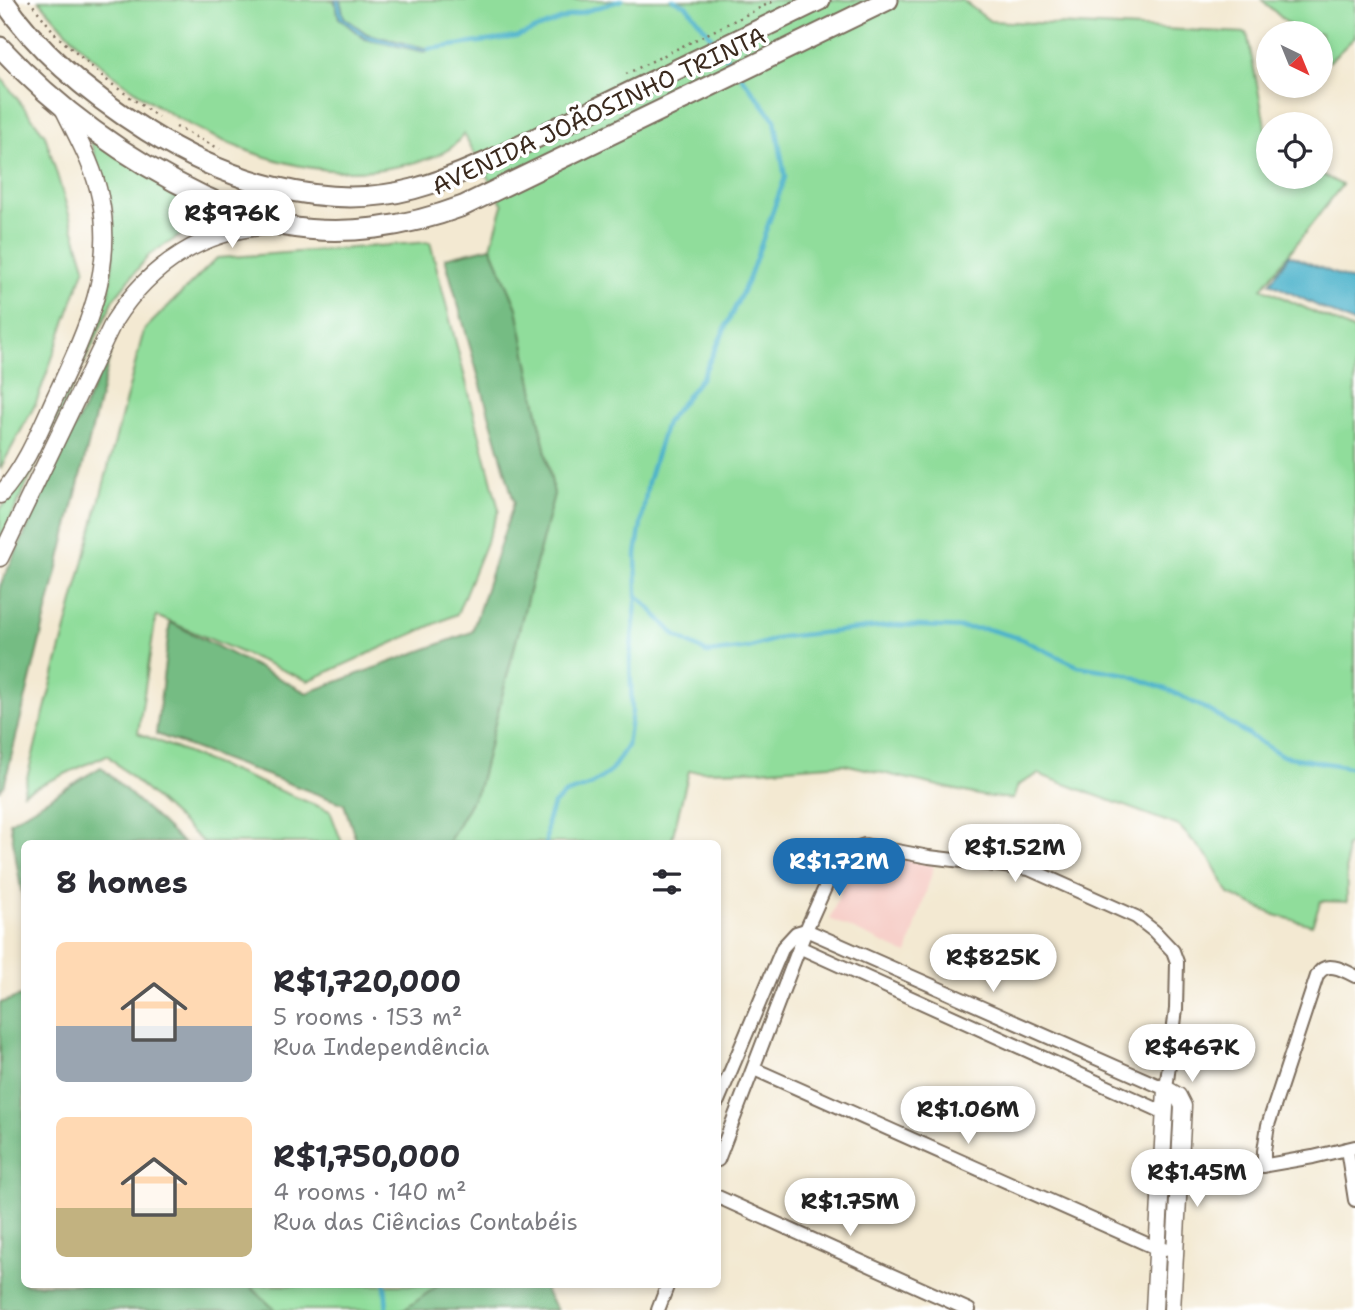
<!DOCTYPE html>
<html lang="en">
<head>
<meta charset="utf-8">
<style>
  :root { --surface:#fff; --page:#f2f2f3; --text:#2b2b33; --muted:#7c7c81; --accent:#1f6fb2 }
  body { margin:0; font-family:"Shantell Sans",sans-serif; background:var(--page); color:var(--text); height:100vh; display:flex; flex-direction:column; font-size:26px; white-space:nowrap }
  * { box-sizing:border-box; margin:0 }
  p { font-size:23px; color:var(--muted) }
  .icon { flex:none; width:38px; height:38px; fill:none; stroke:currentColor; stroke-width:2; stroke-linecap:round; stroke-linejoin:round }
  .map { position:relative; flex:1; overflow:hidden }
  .drawer { position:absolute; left:21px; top:840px; width:700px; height:448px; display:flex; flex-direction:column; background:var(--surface); border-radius:10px; box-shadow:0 4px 10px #0003 }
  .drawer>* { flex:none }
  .needle { width:46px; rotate:137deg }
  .tools { position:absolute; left:1256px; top:21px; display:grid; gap:14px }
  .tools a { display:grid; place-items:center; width:77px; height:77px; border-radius:50%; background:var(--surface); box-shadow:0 4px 10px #0003; font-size:35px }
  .price { position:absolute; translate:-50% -60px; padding:0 16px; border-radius:24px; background:#fff; color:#222; font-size:23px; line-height:46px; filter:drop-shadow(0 2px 4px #0008) }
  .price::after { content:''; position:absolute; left:50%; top:42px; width:21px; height:16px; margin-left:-10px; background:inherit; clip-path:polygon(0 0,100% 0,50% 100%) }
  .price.selected { background:var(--accent); color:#fff }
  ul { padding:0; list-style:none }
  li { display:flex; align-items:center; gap:21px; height:175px; padding:0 35px }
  li span { display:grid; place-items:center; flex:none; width:196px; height:140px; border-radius:10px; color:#555 }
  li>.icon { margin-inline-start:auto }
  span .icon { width:84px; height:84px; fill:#fffc; stroke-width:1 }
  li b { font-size:30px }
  h2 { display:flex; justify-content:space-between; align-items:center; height:84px; padding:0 35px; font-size:30px }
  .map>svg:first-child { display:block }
  .built { fill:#f7d0ca }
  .green { fill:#90dd9b; stroke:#66845c; stroke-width:2 }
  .forest { fill:#74bc83; stroke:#587350; stroke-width:2 }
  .water { fill:#4cb2cb; stroke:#446e74; stroke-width:2 }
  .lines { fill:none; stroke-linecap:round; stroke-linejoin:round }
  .stream { stroke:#4cb2cb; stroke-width:4.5 }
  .minor-casing { stroke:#7b6d5d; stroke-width:16 }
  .tertiary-casing { stroke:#7b6d5d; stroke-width:19 }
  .primary-casing { stroke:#7b6d5d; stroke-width:23 }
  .path { stroke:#7b6d5d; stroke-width:2.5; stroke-dasharray:2 5; stroke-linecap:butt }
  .minor { stroke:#fff; stroke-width:12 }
  .tertiary { stroke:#fff; stroke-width:16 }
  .primary { stroke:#fff; stroke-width:19 }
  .labels { text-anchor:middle; stroke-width:7; stroke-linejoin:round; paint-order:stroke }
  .street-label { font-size:24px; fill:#3b2a1e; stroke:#fff }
</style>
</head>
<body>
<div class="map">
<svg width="1355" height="1310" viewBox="0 0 1355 1310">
  <rect width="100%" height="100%" fill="#fff"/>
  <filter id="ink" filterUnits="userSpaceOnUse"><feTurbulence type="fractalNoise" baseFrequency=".0143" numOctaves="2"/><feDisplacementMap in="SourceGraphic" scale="14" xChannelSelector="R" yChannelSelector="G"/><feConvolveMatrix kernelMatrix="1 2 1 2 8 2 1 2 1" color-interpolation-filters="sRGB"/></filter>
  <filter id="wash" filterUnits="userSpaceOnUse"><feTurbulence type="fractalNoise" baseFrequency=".00686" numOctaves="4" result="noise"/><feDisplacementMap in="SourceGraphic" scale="28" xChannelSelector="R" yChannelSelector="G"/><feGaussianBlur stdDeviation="1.57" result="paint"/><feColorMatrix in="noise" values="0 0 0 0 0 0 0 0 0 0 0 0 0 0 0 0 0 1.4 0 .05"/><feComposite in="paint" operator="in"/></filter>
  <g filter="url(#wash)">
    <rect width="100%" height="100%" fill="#f3e9d2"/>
    <path class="built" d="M 866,848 L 934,866 L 907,954 L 830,919 L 852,860 Z"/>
    <g class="green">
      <path d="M 39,0 L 334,0 L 339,18 L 365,38 L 428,49 L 367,34 L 343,17 L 340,0 L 962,0 L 990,21 L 1247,33 L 1269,145 L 1269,177 L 1321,177 L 1321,174 L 1342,185 L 1262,288 L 1355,331 L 1355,844 L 1346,846 L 1347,902 L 1321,901 L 1312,925 L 1275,915 L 1229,894 L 1210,859 L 1179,826 L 1038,774 L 1018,785 L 1013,799 L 982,796 L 844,764 L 759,770 L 689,771 L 671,843 L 448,843 L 478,789 L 554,494 L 517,308 L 491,247 L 503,205 L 464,134 C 459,139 455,146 449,149 C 434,159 411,164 394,167 C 289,188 166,123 89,54 C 71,38 55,18 39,0 Z"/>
      <path d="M 1262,0 L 1355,0 L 1355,37 L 1329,62 L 1321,54 L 1321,33 L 1298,33 Z"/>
      <path d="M 0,76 L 45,135 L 85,267 L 36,403 L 0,469 Z"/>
      <path d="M 90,139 L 230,216 L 191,229 L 149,255 L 115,297 L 0,541 L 0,509 L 16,492 L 109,293 L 113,259 L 113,213 Z"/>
      <path d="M 430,242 L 499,510 L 457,614 L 308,681 L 156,616 L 138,733 L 330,811 L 342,843 L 204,843 L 107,755 L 23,793 L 144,330 L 217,258 Z"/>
      <path d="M 1170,1125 L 1175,1126 L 1168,1310 L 1160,1310 Z"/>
      <path d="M 249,1285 L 440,1285 L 404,1310 L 275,1310 Z"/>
    </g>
    <g class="forest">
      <path d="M 491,247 L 517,308 L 554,494 L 478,789 L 448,843 L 357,843 L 344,804 L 156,734 L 170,622 L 307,693 L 472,632 L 514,502 L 445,258 Z"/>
      <path d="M 112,348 L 4,786 L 0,790 L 0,586 Z"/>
      <path d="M 101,767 L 183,843 L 24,844 L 24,907 L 10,822 Z"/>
      <path d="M 24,995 L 24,1284 L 249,1285 L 275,1310 L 0,1310 L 0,1003 Z"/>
      <path d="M 440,1284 L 545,1285 L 545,1291 L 557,1310 L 404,1310 Z"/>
    </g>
    <g class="water">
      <path d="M 335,0 L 340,0 L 344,17 L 367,34 L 429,49 L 425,52 L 365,39 L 339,18 Z"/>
      <path d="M 1289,255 L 1355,282 L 1355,324 L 1270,283 Z"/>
    </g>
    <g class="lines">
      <g class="stream">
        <path d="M 673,0 L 686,5 L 717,44"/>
        <path d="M 429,49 L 516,37 L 570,16 L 622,0"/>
        <path d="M 724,54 L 736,69"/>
        <path d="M 741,76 L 775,120 L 785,177 L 749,278 L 702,377 L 666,423 L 648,482 L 636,554 L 637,595 L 676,636 L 707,653 L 748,648 L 782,637 L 898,625 L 987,629 L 1019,638 L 1078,666 L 1126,674 L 1171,691 L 1210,711 L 1283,756 L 1355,768"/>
        <path d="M 546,844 L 547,823 L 553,805 L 565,794 L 591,785 L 611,771 L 627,746 L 632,712 L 630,658 L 637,595"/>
        <path d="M 385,1284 L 387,1310"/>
      </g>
    </g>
  </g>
  <g filter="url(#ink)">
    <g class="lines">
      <g class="minor-casing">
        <g id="minor">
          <path d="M 799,947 L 1163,1112"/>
          <path d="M 754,1069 L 1158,1249 L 1165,1249"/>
          <path d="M 718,1101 L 783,947 L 796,933 L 806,930"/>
          <path d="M 1347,1149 L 1355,1200"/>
          <path d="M 718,1160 L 806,930 L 836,863 L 852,849 L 865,845 L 929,857 L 1029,869 L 1136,917 L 1154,931 L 1173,951 L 1177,962 L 1176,1009 L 1166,1089 L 806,930"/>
          <path d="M 1264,1166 L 1264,1151 L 1268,1125 L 1317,976 C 1325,960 1342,969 1355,976"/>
          <path d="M 1181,1171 L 1238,1170 L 1313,1157 L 1355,1147"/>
          <path d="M 718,1197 L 969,1310"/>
          <path d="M 658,1310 L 668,1284"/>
        </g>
      </g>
      <g class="tertiary-casing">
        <g id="tertiary">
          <path d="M 0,495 C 25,468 40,430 55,397 C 85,333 116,270 100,197 C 94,166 77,137 63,108"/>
          <path d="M 0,558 L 114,321 C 150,264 205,229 273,226"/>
          <path d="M 1154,1310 L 1166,1089 L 1178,1096 L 1183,1106 L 1172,1310"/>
        </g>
      </g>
      <g class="primary-casing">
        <g id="primary">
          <path d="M 3,0 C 39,53 93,97 147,131 C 223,179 322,213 413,189 C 473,173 530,140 587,113 C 664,75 742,38 820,0"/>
          <path d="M 0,47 C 59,111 126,159 205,197 C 230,208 257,221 285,226 C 344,237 407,227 463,206 L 888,0"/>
        </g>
      </g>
      <g class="path">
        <path d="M 29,0 L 57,36 L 109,82 L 158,117"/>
        <path d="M 626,74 L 776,0"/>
        <path d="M 176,127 L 220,149"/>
      </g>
      <use href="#minor" class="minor"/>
      <use href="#tertiary" class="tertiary"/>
      <use href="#primary" class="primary"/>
    </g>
  </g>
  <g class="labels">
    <g class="street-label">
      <text transform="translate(599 111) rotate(-25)" y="8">AVENIDA JOÃOSINHO TRINTA</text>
    </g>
  </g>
</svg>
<div class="tools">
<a><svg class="needle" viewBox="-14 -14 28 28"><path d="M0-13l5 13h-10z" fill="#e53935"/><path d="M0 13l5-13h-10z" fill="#7c7c81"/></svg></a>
<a><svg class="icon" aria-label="locate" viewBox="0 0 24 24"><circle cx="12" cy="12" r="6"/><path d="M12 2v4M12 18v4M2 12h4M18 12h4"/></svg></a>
</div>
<b class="price" style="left:232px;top:250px">R$976K</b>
<b class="price" style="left:1015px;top:884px">R$1.52M</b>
<b class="price selected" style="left:839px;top:898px">R$1.72M</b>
<b class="price" style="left:993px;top:994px">R$825K</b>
<b class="price" style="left:1192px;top:1084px">R$467K</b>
<b class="price" style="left:968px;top:1146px">R$1.06M</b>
<b class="price" style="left:1197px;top:1209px">R$1.45M</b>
<b class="price" style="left:850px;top:1238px">R$1.75M</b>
<section class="drawer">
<h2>8 homes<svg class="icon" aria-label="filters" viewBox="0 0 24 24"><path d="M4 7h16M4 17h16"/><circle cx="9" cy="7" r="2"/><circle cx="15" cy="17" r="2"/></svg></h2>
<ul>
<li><span style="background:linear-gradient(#ffd9b3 60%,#9aa5b1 0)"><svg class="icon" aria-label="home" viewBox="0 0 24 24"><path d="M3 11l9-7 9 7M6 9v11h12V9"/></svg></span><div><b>R$1,720,000</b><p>5 rooms · 153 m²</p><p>Rua Independência</p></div></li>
<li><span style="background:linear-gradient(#ffd9b3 65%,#c2b280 0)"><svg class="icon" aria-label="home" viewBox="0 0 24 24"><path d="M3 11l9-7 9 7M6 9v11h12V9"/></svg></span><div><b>R$1,750,000</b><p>4 rooms · 140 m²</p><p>Rua das Ciências Contabéis</p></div></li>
</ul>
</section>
</div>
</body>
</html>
